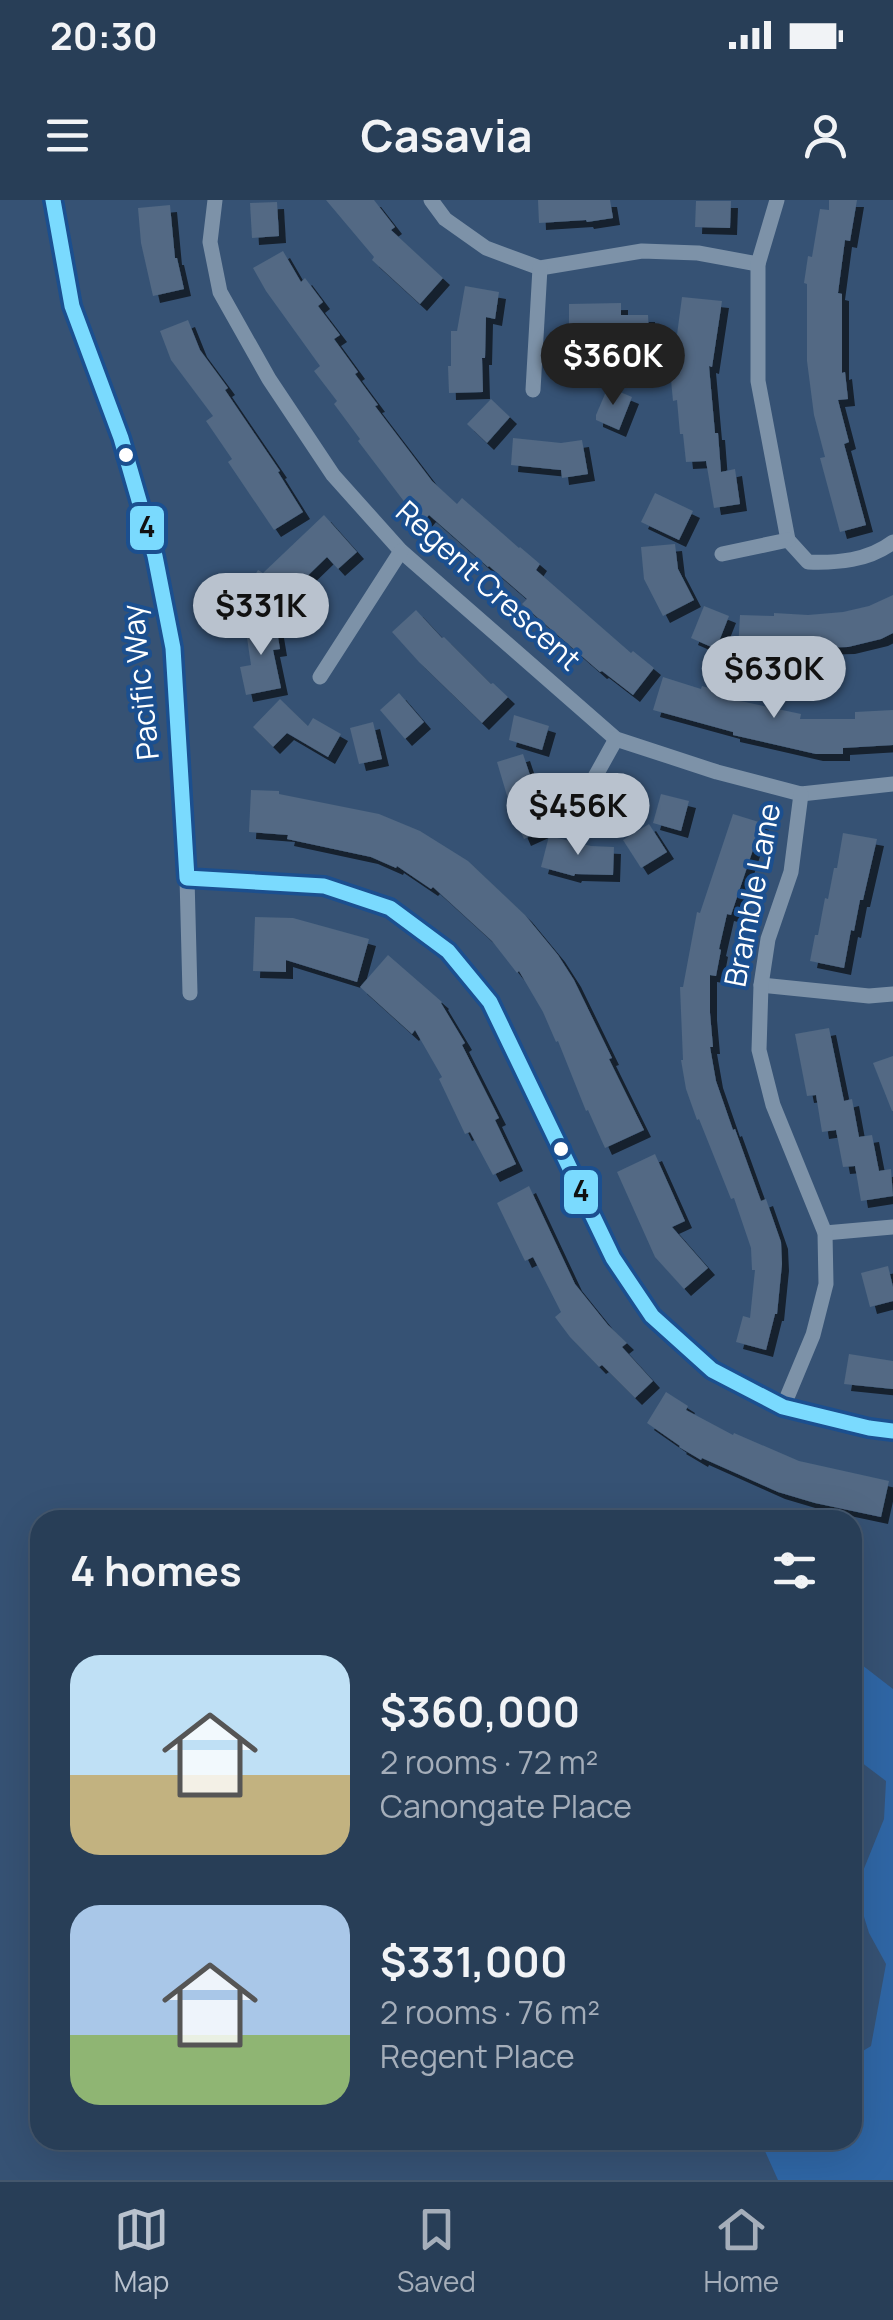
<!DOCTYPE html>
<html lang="en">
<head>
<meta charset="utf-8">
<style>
  :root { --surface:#283e57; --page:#30455d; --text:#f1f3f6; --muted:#a5aeba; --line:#44576d; --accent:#b9c2ce }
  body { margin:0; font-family:Manrope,sans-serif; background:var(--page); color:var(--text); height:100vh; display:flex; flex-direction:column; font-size:38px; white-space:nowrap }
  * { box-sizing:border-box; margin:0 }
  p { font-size:32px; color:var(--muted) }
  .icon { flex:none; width:55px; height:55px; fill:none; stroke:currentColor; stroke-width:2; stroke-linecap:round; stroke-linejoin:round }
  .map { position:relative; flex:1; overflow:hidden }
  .side { position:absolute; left:30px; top:1310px; width:832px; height:640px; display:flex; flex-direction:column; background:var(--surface); border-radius:30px; box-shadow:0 10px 40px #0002,0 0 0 2px var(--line) }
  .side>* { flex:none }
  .price { position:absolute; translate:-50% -85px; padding:0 22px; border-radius:35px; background:var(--accent); color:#111; font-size:32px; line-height:65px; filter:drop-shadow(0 2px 5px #0008) }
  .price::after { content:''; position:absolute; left:50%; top:60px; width:30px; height:22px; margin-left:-15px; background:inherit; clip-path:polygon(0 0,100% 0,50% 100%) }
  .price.selected { background:#222; color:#fff }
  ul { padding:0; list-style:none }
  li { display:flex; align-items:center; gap:30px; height:250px; padding:0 40px }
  li span { display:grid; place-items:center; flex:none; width:280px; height:200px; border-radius:30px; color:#555 }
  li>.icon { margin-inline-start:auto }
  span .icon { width:120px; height:120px; fill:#fffc; stroke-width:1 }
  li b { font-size:42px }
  h2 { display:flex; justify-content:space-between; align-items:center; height:120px; padding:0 40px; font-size:42px }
  .status { display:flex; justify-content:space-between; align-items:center; height:70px; padding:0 50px; background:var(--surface); direction:ltr }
  .status svg { height:28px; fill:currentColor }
  header { display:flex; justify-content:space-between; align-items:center; height:130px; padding:0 40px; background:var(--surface); font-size:45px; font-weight:700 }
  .menu { display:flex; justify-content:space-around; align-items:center; height:140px; border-top:2px solid var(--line); background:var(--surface); font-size:28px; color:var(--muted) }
  .menu a { display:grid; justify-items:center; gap:5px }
  .menu .selected { color:var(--accent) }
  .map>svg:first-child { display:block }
  .green { fill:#2f66a5 }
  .building { fill:#526984; filter:url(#shadow) }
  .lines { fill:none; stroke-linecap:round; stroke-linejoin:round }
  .minor { stroke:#7d92a8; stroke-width:15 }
  .tertiary { stroke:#7d92a8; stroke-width:20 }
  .bus-1-casing { stroke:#1b4f8f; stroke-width:22 }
  .bus-1 { stroke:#7adafe; stroke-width:15 }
  .bus-dot { fill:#fff; stroke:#1b4f8f; stroke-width:4 }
  .labels { text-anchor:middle; stroke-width:8; stroke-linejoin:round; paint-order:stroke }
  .street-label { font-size:30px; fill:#fff; stroke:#1b4f8f }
  .line-badge { stroke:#1b4f8f; stroke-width:4 }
  .pale-badge-label { font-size:28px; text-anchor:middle; font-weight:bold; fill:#111 }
</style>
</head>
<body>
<div class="status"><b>20:30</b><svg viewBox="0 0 49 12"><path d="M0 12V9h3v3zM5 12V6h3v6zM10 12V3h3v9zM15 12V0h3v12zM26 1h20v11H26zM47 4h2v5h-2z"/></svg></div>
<header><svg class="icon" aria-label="menu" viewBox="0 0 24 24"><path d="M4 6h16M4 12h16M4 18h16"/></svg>Casavia<svg class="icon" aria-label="person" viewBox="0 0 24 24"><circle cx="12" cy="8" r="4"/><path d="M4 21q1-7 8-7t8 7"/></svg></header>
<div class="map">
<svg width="893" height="1980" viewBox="0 0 893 1980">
  <defs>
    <filter id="shadow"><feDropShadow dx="7" dy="7" stdDeviation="0" flood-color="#0009"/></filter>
  </defs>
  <rect width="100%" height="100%" fill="#365274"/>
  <path class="green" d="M 853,1458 L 893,1489 L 893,1980 L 778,1980 L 760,1940 L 852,1940 L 853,1857 L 871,1846 L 886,1764 L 869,1733 L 857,1694 L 859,1681 L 884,1619 L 886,1581 L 853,1556 Z"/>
  <g class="building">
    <path d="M 326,0 L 374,0 L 395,27 L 391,30 L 443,78 L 420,104 L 372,60 L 374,57 Z"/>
    <path d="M 538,0 L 610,0 L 613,18 L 587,22 L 586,20 L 539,23 Z"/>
    <path d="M 829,0 L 857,0 L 850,41 L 845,40 L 838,93 L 842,94 L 842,173 L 845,172 L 848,199 L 838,200 L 849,242 L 844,244 L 866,325 L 840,332 L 820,258 L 825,257 L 814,215 L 807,161 L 807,84 L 804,83 L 808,56 L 812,57 L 820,9 L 829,10 Z"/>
    <path d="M 696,1 L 731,1 L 730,28 L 695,27 Z"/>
    <path d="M 277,2 L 279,36 L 252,38 L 250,3 Z"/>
    <path d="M 170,5 L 175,58 L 177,58 L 184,89 L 153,96 L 141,43 L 138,8 Z"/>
    <path d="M 283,51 L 301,82 L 305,78 L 323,102 L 318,106 L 340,135 L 334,139 L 358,172 L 355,174 L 378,205 L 375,206 L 432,281 L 457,304 L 462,298 L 519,348 L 520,347 L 540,364 L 536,370 L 631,453 L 633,451 L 654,468 L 633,495 L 602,471 L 600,472 L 522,404 L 527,399 L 489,366 L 488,367 L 429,315 L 424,321 L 406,304 L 358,241 L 360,239 L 334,204 L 337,201 L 314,171 L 320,166 L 266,91 L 253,68 Z"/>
    <path d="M 465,86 L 499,92 L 495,119 L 486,117 L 485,158 L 482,158 L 483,192 L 449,193 L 448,166 L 451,166 L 451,131 L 457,131 Z"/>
    <path d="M 682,97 L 722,101 L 712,167 L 709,166 L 715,233 L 718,233 L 721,272 L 735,269 L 740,304 L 714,308 L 706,261 L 686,262 L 683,234 L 680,234 L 677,200 L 673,201 L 671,180 Z"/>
    <path d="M 621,103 L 621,115 L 648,115 L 649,133 L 635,134 L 633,175 L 598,174 L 600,127 L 569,127 L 569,104 Z"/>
    <path d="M 188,120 L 200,150 L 228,188 L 225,190 L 280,271 L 278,272 L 303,312 L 274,330 L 228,262 L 232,259 L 206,221 L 213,216 L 171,160 L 160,131 Z"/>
    <path d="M 608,187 L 632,197 L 619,230 L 596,220 L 596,215 Z"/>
    <path d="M 491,199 L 510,217 L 487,243 L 467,224 Z"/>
    <path d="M 513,238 L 561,243 L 582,240 L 588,274 L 562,278 L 561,270 L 511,265 Z"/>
    <path d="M 655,293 L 693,311 L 679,340 L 641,322 Z"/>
    <path d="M 324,315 L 357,352 L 338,369 L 327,357 L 298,385 L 291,379 L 270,412 L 243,395 L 258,370 L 263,373 Z"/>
    <path d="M 675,344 L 678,369 L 694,400 L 663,416 L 644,379 L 641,347 Z"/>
    <path d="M 893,395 L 893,433 L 881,439 L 848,447 L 738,450 L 740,415 L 774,416 L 774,413 L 808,415 L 843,412 L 869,406 Z"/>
    <path d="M 704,406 L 729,416 L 716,449 L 691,438 Z"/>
    <path d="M 416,410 L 442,438 L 444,437 L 491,484 L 493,483 L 508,497 L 482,523 L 419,462 L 392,432 Z"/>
    <path d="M 275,419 L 280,449 L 273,450 L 281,488 L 246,495 L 240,467 L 251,465 L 245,424 Z"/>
    <path d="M 663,477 L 701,489 L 702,486 L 728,494 L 726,498 L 801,514 L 800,519 L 855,519 L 855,512 L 893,510 L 893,545 L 843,548 L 843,554 L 816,554 L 733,535 L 733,532 L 653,510 Z"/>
    <path d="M 399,493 L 424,522 L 405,539 L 380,510 Z"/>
    <path d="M 280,499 L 308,526 L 313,518 L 341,534 L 328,557 L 287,533 L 273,547 L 253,527 Z"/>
    <path d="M 514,515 L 549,526 L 542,550 L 509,540 Z"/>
    <path d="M 373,522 L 382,559 L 359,564 L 350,528 Z"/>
    <path d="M 523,554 L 533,584 L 526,586 L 546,629 L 524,639 L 511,609 L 497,562 Z"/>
    <path d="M 251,590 L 279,591 L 279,594 L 379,614 L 420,631 L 468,661 L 525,715 L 558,755 L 574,780 L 612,858 L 609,859 L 644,930 L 605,948 L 588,910 L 586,911 L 558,841 L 556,842 L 543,812 L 519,771 L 517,773 L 492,741 L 433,687 L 431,689 L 397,666 L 396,668 L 371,657 L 287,639 L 288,635 L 249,632 Z"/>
    <path d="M 661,594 L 689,601 L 681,631 L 653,623 Z"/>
    <path d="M 733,614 L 762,623 L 731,715 L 727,714 L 719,749 L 721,750 L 716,776 L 710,775 L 710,813 L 713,847 L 710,847 L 716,881 L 733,930 L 735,929 L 761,1001 L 766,999 L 781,1042 L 782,1064 L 777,1114 L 775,1114 L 766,1150 L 736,1142 L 743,1116 L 750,1118 L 755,1070 L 752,1070 L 751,1048 L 734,998 L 731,999 L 699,919 L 697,920 L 686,889 L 681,860 L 683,860 L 680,787 L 683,787 L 697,712 L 700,713 Z"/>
    <path d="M 649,624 L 667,652 L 641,668 L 623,640 Z"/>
    <path d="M 843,633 L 877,639 L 863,700 L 860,700 L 854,731 L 851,730 L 844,768 L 810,761 L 815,735 L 818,735 L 825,698 L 828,699 L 834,668 L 837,668 Z"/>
    <path d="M 549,636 L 591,646 L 614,647 L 613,675 L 575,674 L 574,676 L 541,667 Z"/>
    <path d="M 255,717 L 293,718 L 369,739 L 357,782 L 286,760 L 286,772 L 253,771 Z"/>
    <path d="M 388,755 L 442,802 L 441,803 L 465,843 L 462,845 L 499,918 L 495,920 L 516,964 L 493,975 L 470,932 L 465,934 L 439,879 L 442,877 L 415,830 L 412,834 L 360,787 Z"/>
    <path d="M 829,828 L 844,901 L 852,899 L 859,937 L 872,935 L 879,971 L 891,969 L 893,996 L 861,1001 L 855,966 L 843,967 L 836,930 L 822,932 L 816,895 L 807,896 L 795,834 Z"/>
    <path d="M 893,856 L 893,911 L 892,911 L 873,863 Z"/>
    <path d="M 655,954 L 685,1021 L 672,1027 L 708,1068 L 684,1089 L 655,1057 L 617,972 Z"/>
    <path d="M 529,986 L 575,1084 L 608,1125 L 627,1143 L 622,1147 L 653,1181 L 635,1198 L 602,1165 L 599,1167 L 570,1137 L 555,1117 L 561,1112 L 533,1057 L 525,1061 L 497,1003 Z"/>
    <path d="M 888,1066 L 893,1087 L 893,1101 L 870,1107 L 861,1073 Z"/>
    <path d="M 849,1154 L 893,1161 L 893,1189 L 844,1184 Z"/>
    <path d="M 666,1192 L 688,1206 L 686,1210 L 733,1235 L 734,1233 L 799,1261 L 889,1281 L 881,1317 L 815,1303 L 778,1292 L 702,1258 L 701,1260 L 679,1247 L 680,1246 L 647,1223 Z"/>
  </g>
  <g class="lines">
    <g class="minor">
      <path d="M 215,0 L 210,42 L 220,92 L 269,179 L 333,275 L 401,351 L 616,539 L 717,572 L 801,594 L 893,584"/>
      <path d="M 431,0 L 445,19 L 486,48 L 540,68 L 642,51 L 698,53 L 758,64"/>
      <path d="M 777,0 L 758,64 L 758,181 L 788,340"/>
      <path d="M 533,190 L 540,68"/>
      <path d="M 788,340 L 808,362 C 837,363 868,361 893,342"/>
      <path d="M 722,354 L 788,340"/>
      <path d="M 320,477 L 401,351"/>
      <path d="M 581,602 L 616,539"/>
      <path d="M 761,785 L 869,796 L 893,794"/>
      <path d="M 190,793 L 187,678 L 324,686 L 390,708 L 448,751 L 490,802 L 613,1058 L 652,1116 L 712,1170 L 783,1207 L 869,1228 L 893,1231"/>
      <path d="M 825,1033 L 893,1027"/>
      <path d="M 783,1207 L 813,1135 L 826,1084 L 825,1033 L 773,905 L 759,850 L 761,785 L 768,739 L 791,672 L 801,594"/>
    </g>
    <path class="tertiary" d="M 53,0 L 72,106 L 121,238 L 155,356 L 173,448 L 187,678"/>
    <g class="bus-1-casing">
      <path id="bus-1" d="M 53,0 L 72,106 L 121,238 L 155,356 L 173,448 L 187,678 L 324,686 L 390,708 L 448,751 L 490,802 L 613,1058 L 652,1116 L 712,1170 L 783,1207 L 869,1228 L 893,1231"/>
    </g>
    <use href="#bus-1" class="bus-1"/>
  </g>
  <g class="bus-dot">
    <circle cx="126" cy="255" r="9"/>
    <circle cx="561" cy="949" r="9"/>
  </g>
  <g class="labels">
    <g class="street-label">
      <text transform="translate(488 386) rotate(42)" y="10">Regent Crescent</text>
      <text transform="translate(141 482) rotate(-96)" y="10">Pacific Way</text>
      <text transform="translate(753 695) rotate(-79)" y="10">Bramble Lane</text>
    </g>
  </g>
  <g class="line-badge">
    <rect x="128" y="304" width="38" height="48" rx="10" fill="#7adafe"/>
    <rect x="562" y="968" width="38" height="48" rx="10" fill="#7adafe"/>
  </g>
  <g class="pale-badge-label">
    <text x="147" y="337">4</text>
    <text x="581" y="1001">4</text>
  </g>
</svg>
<b class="price selected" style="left:613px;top:208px">$360K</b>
<b class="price" style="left:261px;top:458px">$331K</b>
<b class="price" style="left:774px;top:521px">$630K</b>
<b class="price" style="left:578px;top:658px">$456K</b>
<section class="side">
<h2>4 homes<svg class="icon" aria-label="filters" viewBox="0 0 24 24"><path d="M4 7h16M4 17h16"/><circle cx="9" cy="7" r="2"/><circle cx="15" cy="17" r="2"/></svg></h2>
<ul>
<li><span style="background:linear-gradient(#bfe0f5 60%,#c2b280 0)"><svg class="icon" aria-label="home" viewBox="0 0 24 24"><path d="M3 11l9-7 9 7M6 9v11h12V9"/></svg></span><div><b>$360,000</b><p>2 rooms · 72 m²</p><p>Canongate Place</p></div></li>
<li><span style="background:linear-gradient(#a9c7e8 65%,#8fb573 0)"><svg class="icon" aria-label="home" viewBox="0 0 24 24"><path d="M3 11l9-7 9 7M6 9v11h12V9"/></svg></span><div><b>$331,000</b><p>2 rooms · 76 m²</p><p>Regent Place</p></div></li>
</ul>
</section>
</div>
<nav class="menu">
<a class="selected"><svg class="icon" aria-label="map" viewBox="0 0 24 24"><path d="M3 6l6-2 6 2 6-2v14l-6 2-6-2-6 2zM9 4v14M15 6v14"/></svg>Map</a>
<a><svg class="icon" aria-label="saved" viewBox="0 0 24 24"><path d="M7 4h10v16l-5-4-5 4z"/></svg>Saved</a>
<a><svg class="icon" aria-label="home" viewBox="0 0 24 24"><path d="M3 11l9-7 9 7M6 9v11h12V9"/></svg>Home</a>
</nav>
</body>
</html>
